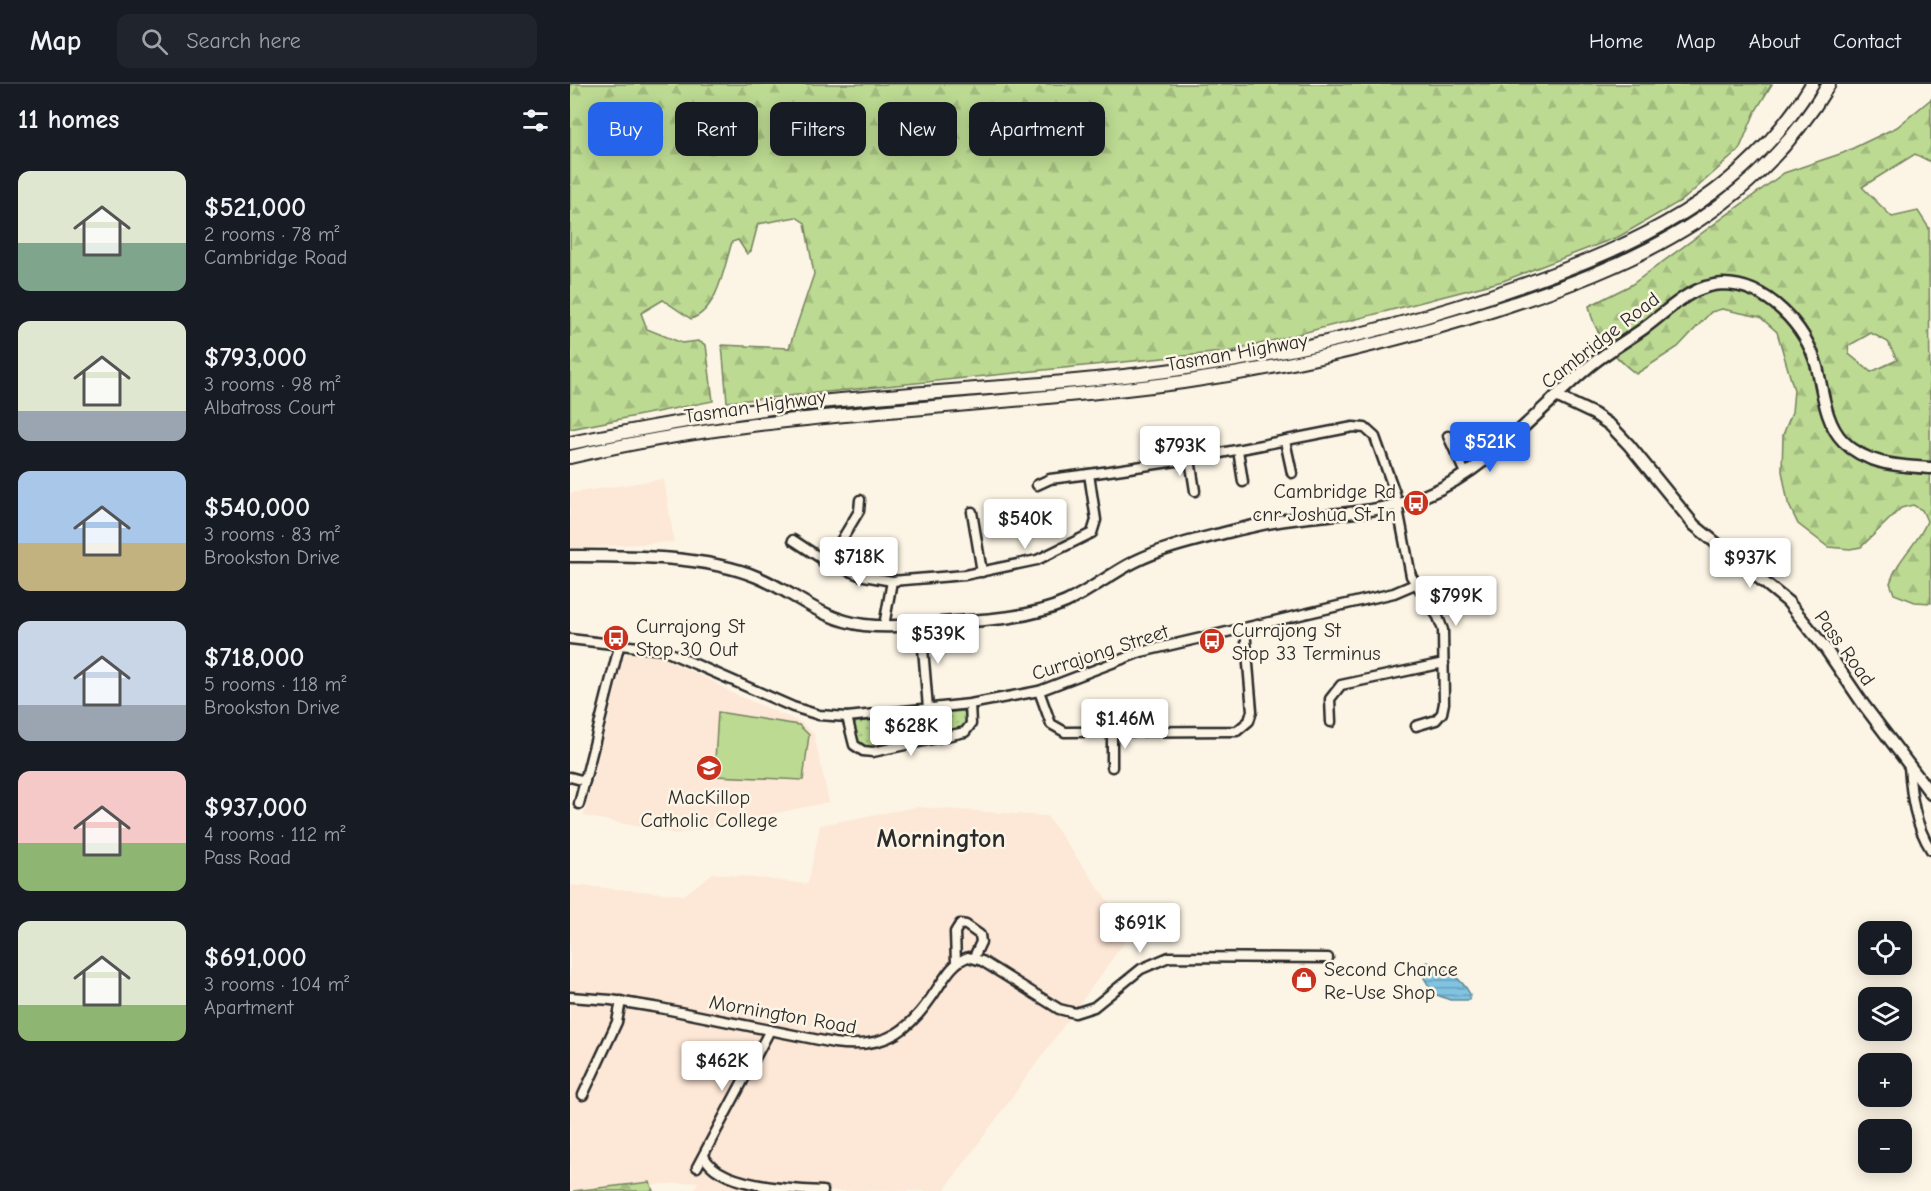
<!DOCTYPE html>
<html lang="en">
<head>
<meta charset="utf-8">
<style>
  :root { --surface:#171b24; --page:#20242c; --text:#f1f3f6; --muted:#9ea1a6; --line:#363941; --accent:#2563eb }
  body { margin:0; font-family:"Comic Neue",sans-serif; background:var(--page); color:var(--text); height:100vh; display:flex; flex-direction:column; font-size:22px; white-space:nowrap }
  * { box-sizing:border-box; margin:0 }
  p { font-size:20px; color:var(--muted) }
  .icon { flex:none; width:33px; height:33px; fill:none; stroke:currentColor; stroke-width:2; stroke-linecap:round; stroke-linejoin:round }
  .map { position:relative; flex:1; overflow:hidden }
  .drawer { display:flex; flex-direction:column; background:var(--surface); width:570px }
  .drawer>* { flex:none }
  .top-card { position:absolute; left:18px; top:18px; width:570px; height:54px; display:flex; gap:12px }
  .fabs { position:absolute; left:1288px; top:837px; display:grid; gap:12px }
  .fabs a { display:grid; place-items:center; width:54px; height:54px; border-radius:12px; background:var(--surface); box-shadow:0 3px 15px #0003; font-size:30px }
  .price { position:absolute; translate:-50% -51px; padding:0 14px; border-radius:6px; background:#fff; color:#222; font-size:20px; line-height:39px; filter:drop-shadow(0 2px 3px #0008) }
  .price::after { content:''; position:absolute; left:50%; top:36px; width:18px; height:14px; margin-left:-9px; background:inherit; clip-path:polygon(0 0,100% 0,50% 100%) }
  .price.selected { background:var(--accent); color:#fff }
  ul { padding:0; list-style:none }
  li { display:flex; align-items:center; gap:18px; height:150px; padding:0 18px }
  li span { display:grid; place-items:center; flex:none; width:168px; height:120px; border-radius:12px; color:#555 }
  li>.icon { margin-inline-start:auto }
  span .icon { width:72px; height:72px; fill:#fffc; stroke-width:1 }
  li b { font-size:26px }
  h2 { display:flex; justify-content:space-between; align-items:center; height:72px; padding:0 18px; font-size:26px }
  .tag { padding:0 21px; border-radius:12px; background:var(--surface); box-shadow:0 3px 15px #0003; font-size:21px; line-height:54px }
  .tag.selected { background:var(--accent); color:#fff }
  header { display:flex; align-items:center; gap:36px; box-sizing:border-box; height:84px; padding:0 30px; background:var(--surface); border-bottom:2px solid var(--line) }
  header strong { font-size:28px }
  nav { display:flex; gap:33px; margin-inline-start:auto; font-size:21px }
  .search { width:420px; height:54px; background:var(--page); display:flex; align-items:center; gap:15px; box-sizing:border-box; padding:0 21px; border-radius:12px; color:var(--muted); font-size:22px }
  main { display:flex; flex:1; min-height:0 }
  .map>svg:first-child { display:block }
  .built { fill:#fde7d6 }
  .grass { fill:#bcda92; stroke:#74825e; stroke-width:1.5 }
  .forest { fill:url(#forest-firs); stroke:#74825e; stroke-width:1.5; fill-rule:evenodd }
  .park { fill:url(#park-dots); stroke:#74825e; stroke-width:1.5 }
  .water { fill:url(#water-rules); stroke:#5e8798; stroke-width:1.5 }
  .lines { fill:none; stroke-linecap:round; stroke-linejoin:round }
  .minor-casing { stroke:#2b2b2b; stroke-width:13 }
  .major-casing { stroke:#2b2b2b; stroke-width:15 }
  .highway-casing { stroke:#2b2b2b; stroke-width:16 }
  .minor { stroke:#fcf5e5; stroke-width:8 }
  .major { stroke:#fcf5e5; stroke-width:10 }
  .highway { stroke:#fcf5e5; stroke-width:12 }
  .labels { text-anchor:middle; stroke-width:5; stroke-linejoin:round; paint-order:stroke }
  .street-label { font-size:20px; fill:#2b2b2b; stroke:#fcf5e5 }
  .poi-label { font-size:20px; fill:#2b2b2b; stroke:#fcf5e5; text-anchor:start }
  .district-label { font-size:26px; font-weight:bold; fill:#2b2b2b; stroke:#fcf5e5 }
</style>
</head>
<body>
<header>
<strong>Map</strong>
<div class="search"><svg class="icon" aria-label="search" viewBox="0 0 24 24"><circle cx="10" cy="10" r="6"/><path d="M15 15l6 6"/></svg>Search here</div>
<nav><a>Home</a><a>Map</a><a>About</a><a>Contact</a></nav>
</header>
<main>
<section class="drawer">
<h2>11 homes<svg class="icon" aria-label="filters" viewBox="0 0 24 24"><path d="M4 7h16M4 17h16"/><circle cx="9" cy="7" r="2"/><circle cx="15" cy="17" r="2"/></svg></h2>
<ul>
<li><span style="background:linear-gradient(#dfe7d0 60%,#7fa58c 0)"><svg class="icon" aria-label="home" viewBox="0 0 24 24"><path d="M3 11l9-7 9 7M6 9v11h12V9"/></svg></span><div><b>$521,000</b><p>2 rooms · 78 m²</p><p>Cambridge Road</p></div></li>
<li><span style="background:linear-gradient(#dfe7d0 75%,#9aa5b1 0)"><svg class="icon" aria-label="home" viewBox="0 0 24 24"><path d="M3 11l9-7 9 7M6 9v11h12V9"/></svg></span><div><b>$793,000</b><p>3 rooms · 98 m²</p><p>Albatross Court</p></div></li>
<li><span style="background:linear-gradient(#a9c7e8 60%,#c2b280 0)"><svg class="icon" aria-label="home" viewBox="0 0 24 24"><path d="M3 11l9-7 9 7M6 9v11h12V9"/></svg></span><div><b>$540,000</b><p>3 rooms · 83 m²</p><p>Brookston Drive</p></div></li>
<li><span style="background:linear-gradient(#c9d6e8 70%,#9aa5b1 0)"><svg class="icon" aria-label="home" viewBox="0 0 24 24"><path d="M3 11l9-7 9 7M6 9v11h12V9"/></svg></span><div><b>$718,000</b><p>5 rooms · 118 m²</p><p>Brookston Drive</p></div></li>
<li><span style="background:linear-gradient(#f6c9c9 60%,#8fb573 0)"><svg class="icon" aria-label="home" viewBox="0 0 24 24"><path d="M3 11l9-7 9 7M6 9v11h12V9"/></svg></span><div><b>$937,000</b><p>4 rooms · 112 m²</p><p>Pass Road</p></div></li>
<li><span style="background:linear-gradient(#dfe7d0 70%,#8fb573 0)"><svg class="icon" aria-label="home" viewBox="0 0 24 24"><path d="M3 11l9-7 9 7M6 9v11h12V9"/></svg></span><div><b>$691,000</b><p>3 rooms · 104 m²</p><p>Apartment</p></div></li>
</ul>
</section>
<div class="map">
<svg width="1361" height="1107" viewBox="0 0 1361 1107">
  <defs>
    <pattern id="forest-firs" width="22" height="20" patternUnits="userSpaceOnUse" patternTransform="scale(1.5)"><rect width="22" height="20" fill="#bcda92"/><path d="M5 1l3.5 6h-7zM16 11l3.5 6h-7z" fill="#a2bb7e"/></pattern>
    <pattern id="park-dots" width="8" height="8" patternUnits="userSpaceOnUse" patternTransform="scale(1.5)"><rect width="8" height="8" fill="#bcda92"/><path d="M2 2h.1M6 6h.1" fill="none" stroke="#a2bb7e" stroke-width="1.8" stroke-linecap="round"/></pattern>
    <pattern id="water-rules" width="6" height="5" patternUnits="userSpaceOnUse" patternTransform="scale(1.5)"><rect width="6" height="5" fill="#80c4e1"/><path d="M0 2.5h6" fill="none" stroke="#699fb7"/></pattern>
  </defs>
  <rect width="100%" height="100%" fill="#fcf5e5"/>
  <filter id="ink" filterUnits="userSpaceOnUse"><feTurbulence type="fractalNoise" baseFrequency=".0167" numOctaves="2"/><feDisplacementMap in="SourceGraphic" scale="12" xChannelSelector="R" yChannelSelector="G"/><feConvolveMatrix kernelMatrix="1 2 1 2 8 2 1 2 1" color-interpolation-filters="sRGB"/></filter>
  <g filter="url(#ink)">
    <g class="built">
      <path d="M 94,395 L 104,458 L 0,464 L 0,409 Z"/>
      <path d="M 59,568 L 87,571 L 142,597 L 162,609 L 232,639 L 244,650 L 259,718 L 106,750 L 14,732 L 54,572 Z"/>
      <path d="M 346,723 L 477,732 L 561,849 L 374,1107 L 124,1107 L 128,1098 L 0,1106 L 0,801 L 114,811 L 143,789 L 238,800 L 250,741 Z"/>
    </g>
    <path class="grass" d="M 148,628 L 229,641 L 239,651 L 233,696 L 144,692 Z"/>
    <g class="forest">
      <path d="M 0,0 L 1202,0 L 1185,28 L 1169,66 L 1114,115 L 1050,152 L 933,197 L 663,267 L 157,318 L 152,261 L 219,264 L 244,190 L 235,139 L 226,133 L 188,140 L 181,167 L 177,170 L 168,156 L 162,158 C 154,183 148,226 121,235 L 93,216 L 71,229 L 77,245 L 112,259 L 128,257 L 136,261 L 143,317 L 0,345 Z"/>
      <path d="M 1361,15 L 1361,78 L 1345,70 L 1292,103 L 1322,133 L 1348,127 L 1359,144 L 1361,519 L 1345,518 L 1324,510 L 1320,499 C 1328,473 1349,459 1357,437 L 1352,426 L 1343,421 L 1331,424 L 1291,463 L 1280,465 L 1258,463 L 1228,440 L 1218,419 L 1212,387 L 1213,351 L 1222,328 L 1224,306 L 1207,248 L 1190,233 L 1152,225 L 1141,228 L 1108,263 L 1066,290 C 1044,273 1024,250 1019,222 L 1061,201 L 1214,89 L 1273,69 L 1327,43 ZM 1301,249 L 1318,258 L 1327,276 L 1301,288 L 1279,270 L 1278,262 Z"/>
      <path d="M 80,1098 L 83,1107 L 3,1107 Z"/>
    </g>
    <path class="park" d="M 393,627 L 397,631 L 396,644 L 304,664 L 287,660 L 283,643 L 286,638 Z"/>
    <path class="water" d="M 857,878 C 874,882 892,895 900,910 L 899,916 L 880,916 L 864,910 L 854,894 L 853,880 Z"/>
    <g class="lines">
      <g class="minor-casing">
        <g id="minor">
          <path d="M 878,352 L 895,389"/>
          <path d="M 715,357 L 722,389"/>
          <path d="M 668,366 L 673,398"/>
          <path d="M 620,375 L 625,407"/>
          <path d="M 519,390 L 620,375 L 783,343 L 795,344 L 805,353 L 825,409 L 841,492 L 868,533 L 873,546 L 874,619 L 872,629 L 866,636 L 846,642"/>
          <path d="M 402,428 L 412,488"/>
          <path d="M 223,456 L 252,475"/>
          <circle cx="260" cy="476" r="7"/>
          <path d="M 263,470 L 289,427 L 290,416"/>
          <path d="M 265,481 L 289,491 L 322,497 L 395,491 L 467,476 L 522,449 L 526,436 L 519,390 L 480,395 L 467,401"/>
          <path d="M 351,540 L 358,624"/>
          <path d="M 314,542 L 322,497"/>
          <path d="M 0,555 L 93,566 L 223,623 L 249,631 L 277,633 L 400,620 L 469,607 L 571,568 L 824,509 L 845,500"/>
          <path d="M 469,607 L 481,640 L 495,648 L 667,647 L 679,637 L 682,627 L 675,545"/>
          <path d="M 277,633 L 284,661 L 293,667 L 303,668 L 395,648 L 401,640 L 400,620"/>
          <path d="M 761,638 L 760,615 L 771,601 L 874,579"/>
          <path d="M 542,648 L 542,683"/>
          <path d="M 1339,682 C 1341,712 1345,741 1361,766"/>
          <path d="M 0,693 L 15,697"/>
          <path d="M 9,720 L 50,559"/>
          <path d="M 386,879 L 385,848 L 390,840 L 396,841 L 410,851 L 411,858 L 404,873"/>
          <path d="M 0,913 L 41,916 L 90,924 L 264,959 C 318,966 342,945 369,902 C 377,890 384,878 398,873 L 412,877 L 489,925 L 505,929 L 524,923 L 571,885 L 599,873 L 758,874"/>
          <path d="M 13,1011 L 47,938 L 51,917"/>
          <path d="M 134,1072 C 148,1103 222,1106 253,1107"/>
          <path d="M 127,1083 L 200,946"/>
        </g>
      </g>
      <g class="major-casing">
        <g id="major">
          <path d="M 986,312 L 1024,330 L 1040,341 L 1059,361 L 1124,441 L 1218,518 L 1255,564 L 1293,620 L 1361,710"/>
          <path d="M 0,472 C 57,472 134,471 187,493 C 226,509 249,535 294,541 C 320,544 346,541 372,539 C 414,536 457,535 496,518 C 520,507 540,490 564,478 C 592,464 623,457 654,449 C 674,444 694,439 715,436 C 762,429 809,430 854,412 C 917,387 965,329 1015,286 C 1033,270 1053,259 1073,245 C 1098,227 1120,201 1153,200 C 1198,200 1236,243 1247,283 C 1253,307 1255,339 1273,357 C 1296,381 1330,382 1361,384"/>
        </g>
      </g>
      <g class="highway-casing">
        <g id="highway">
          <path d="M 0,359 C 83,342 166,327 250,318 C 368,306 486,302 603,286 C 719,270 836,242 947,203 C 1067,161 1173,114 1242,0"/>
          <path d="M 0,373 C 202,325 409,326 613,298 C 719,283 823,258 924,226 C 1064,181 1180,131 1259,0"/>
        </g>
      </g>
      <use href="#minor" class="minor"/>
      <use href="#major" class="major"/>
      <use href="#highway" class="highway"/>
    </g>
  </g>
  <defs>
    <g id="bus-disc" transform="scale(1.35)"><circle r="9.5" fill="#c8321e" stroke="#fcf5e5"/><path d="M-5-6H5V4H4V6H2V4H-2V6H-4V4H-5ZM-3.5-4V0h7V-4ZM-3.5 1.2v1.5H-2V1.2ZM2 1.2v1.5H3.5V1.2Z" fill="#fff"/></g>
    <g id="school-disc" transform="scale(1.35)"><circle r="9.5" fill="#c8321e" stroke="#fcf5e5"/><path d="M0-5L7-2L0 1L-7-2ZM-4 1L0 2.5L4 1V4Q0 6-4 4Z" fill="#fff"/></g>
    <g id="shop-disc" transform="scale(1.35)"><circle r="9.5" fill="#c8321e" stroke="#fcf5e5"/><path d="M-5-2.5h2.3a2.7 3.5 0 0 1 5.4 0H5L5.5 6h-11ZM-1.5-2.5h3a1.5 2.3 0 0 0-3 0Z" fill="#fff"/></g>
  </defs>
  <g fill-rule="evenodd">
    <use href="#bus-disc" x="846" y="419"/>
    <use href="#bus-disc" x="46" y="554"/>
    <use href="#bus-disc" x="642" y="557"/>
    <use href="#school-disc" x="139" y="684"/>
    <use href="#shop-disc" x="734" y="896"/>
  </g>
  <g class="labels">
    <g class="street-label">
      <text transform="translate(1030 256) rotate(-38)" y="7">Cambridge Road</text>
      <text transform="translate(667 268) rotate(-10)" y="7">Tasman Highway</text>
      <text transform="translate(185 322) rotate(-8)" y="7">Tasman Highway</text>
      <text transform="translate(1275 564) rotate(54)" y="7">Pass Road</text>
      <text transform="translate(530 568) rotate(-18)" y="7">Currajong Street</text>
      <text transform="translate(213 930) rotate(10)" y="7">Mornington Road</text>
    </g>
    <g class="poi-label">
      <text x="826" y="414" text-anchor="end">Cambridge Rd<tspan x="826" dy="23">cnr Joshua St In</tspan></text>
      <text x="66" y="549">Currajong St<tspan x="66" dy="23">Stop 30 Out</tspan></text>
      <text x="662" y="553">Currajong St<tspan x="662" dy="23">Stop 33 Terminus</tspan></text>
      <text x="139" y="720" text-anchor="middle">MacKillop<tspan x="139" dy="23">Catholic College</tspan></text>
      <text x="754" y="892">Second Chance<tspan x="754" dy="23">Re-Use Shop</tspan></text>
    </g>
    <g class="district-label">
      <text x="371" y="763">Mornington</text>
    </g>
  </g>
</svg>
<div class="fabs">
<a><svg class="icon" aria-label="locate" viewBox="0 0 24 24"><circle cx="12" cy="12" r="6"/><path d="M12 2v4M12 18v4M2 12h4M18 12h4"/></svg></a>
<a><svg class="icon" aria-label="layers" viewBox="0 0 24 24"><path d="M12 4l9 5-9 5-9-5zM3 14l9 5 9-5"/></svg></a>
<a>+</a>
<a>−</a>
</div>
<b class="price selected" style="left:920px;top:389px">$521K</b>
<b class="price" style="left:610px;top:393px">$793K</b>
<b class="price" style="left:455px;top:466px">$540K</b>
<b class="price" style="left:289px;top:504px">$718K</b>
<b class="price" style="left:1180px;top:505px">$937K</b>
<b class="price" style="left:886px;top:543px">$799K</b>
<b class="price" style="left:368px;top:581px">$539K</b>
<b class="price" style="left:555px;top:666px">$1.46M</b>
<b class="price" style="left:341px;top:673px">$628K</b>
<b class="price" style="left:570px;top:870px">$691K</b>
<b class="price" style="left:152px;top:1008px">$462K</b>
<div class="top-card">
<a class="tag selected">Buy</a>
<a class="tag">Rent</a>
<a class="tag">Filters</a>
<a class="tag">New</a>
<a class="tag">Apartment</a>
</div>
</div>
</main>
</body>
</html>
